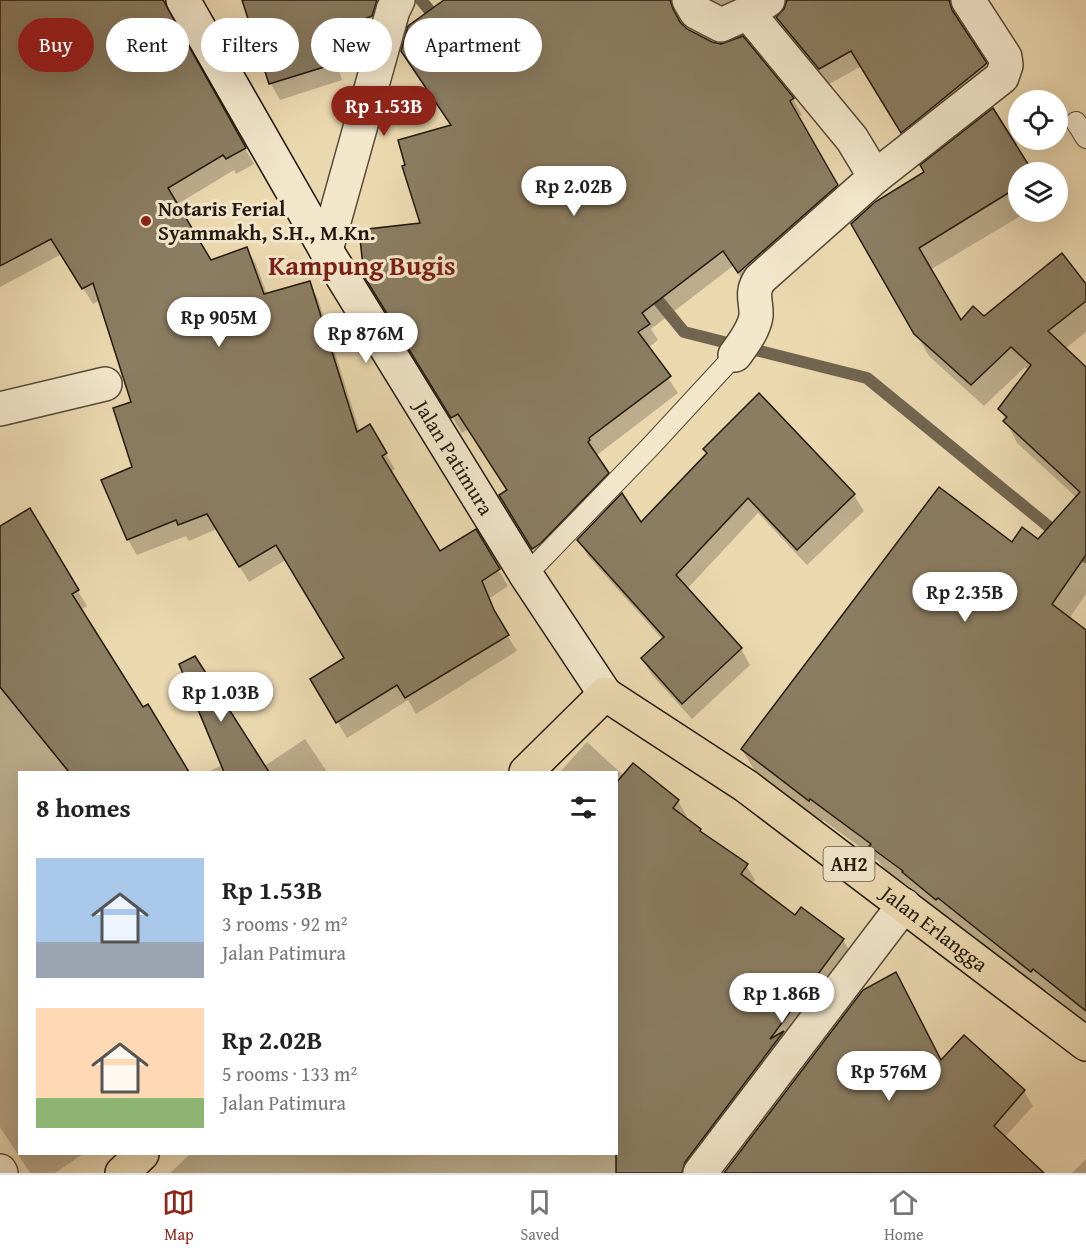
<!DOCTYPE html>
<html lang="en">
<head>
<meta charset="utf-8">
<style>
  :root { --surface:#fff; --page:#f6f6f6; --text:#222; --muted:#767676; --line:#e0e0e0; --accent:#8f2418 }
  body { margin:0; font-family:"Gentium Book Plus",serif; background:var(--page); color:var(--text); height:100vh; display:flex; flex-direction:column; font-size:22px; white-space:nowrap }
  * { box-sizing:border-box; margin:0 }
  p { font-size:20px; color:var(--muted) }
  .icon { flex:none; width:33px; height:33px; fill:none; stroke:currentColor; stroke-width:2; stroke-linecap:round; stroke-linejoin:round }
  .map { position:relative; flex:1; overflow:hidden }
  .drawer { position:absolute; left:18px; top:771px; width:600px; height:384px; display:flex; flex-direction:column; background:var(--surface); border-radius:0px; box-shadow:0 6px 24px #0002 }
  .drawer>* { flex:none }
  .guide { position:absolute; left:18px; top:18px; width:600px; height:54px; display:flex; gap:12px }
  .buttons { position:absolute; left:1008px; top:90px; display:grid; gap:12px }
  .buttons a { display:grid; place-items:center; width:60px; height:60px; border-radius:50%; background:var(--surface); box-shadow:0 6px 24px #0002; font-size:30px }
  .price { position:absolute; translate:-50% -51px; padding:0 14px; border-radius:21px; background:#fff; color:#222; font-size:20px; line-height:39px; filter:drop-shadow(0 2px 3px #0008) }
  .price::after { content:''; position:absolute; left:50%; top:36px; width:18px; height:14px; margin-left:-9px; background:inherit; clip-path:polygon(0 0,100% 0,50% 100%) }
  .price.on { background:var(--accent); color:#fff }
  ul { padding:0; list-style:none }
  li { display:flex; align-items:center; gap:18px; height:150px; padding:0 18px }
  li span { display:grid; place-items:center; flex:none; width:168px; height:120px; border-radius:0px; color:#555 }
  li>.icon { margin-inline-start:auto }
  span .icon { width:72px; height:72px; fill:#fffc; stroke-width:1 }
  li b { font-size:26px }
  h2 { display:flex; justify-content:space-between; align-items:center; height:72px; padding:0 18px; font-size:26px }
  .chip { padding:0 21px; border-radius:27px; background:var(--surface); box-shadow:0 6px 24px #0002; font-size:21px; line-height:54px }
  .chip.on { background:var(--accent); color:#fff }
  .menu { display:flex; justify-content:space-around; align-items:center; height:84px; border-top:2px solid var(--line); background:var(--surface); font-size:16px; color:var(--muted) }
  .menu a { display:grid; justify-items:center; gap:3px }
  .menu .on { color:var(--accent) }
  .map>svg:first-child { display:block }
  .shadow { fill:#0003 }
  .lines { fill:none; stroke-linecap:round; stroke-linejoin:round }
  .stream { stroke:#72654f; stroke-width:12 }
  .building { fill:#8b7d62; stroke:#231a0f; stroke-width:1.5 }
  .lane-casing { stroke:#554a37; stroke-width:22 }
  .street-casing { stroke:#554a37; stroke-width:36 }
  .secondary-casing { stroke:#231a0f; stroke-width:36 }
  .highway-casing { stroke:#231a0f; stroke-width:36 }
  .lane { stroke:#f2e6cb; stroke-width:20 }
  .street { stroke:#f2e6cb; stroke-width:33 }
  .secondary { stroke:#f2e6cb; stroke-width:33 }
  .highway { stroke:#ebd8af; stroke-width:33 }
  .poi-dot { fill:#8f2418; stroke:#f2e6cb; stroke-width:2 }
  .labels { text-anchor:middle; stroke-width:6; stroke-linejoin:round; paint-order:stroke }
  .shield { fill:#f2e6cb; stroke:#615747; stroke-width:1.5 }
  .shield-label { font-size:20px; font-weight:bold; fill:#231a0f }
  .poi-label { font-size:21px; font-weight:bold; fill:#231a0f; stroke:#f2e6cb; text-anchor:start }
  .street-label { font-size:21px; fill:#231a0f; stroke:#f2e6cb }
  .district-label { font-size:27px; font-weight:bold; fill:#7a1f14; stroke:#f2e6cb }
</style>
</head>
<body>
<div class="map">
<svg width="1086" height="1173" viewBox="0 0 1086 1173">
  <rect width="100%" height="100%" fill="#ebd8af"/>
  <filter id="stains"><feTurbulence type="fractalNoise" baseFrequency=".00333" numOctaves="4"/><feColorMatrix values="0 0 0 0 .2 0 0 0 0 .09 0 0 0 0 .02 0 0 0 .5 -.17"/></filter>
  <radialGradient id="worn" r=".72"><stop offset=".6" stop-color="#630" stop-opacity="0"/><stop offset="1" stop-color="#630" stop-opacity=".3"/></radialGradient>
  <g class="shadow">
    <path d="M 0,0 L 167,0 L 165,1 L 173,15 L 175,27 L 254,164 L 236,174 L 234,170 L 176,205 L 210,261 L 247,249 L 256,264 L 267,294 L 309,283 L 318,299 L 360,432 L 369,426 L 395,469 L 390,472 L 439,553 L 475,531 L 508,586 L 490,598 L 501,625 L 517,651 L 416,714 L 408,700 L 347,738 L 312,680 L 346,658 L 286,560 L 249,582 L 217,529 L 189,541 L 186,536 L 137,555 L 128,540 L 133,468 L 133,402 L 100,300 L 93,304 L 62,254 L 0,287 Z"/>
    <path d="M 243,0 L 365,0 L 378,33 L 333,51 L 342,80 L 280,100 L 271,84 Z"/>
    <path d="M 447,0 L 688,0 L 682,7 L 679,17 L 680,24 L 686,30 L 720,45 L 742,38 L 793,99 L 802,115 L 798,117 L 846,201 L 748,288 L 733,266 L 651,329 L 658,340 L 648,348 L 678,393 L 597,455 L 597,458 L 617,489 L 542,564 L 510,511 L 508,491 L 468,429 L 462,433 L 370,284 L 422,224 L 452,126 Z"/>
    <path d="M 709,0 L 767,0 L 720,14 Z"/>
    <path d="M 788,0 L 959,0 L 962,6 L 958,17 L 960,24 L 995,80 L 911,148 L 862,66 L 829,84 L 787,34 L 778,18 L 786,10 Z"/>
    <path d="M 993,110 L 1031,172 L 1018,172 L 1018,212 L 1027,212 L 930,270 L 960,323 L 984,318 L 1086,286 L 1086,332 L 1065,349 L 1086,369 L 1086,594 L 1069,619 L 1086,632 L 1086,1023 L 1046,990 L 1044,993 L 951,919 L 949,920 L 916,894 L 914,890 L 883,868 L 879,861 L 823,820 L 821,822 L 755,771 L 742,750 L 1012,544 L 1039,541 L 1077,498 L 1017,443 L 1000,409 L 1029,371 L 1025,367 L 984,406 L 929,356 L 853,224 L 926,172 Z"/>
    <path d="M 759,396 L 854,495 L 864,511 L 807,565 L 758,513 L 687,589 L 741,649 L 750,665 L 692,719 L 652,675 L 642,659 L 663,640 L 588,556 L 579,540 L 641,524 L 708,454 L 705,450 Z"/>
    <path d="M 0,528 L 78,591 L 87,606 L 81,610 L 142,709 L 147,706 L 188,772 L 20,772 L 20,1154 L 83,1154 L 55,1173 L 30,1173 L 0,1127 Z"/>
    <path d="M 305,739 L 327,772 L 208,772 L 222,765 L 263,767 Z"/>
    <path d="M 587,742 L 624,776 L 633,765 L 678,801 L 687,816 L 685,818 L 700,830 L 703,835 L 746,865 L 755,880 L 752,884 L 795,917 L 843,940 L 852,955 L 696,1173 L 170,1173 L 190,1154 L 616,1154 L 616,772 L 560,772 Z"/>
    <path d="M 964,1037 L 1024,1091 L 1033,1106 L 1004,1138 L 1042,1173 L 725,1173 L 942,1062 Z"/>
    <path d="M 1086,1159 L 1086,1173 L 1072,1173 Z"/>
  </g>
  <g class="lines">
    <g class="stream">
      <path d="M 421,0 L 439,22"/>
      <path d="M 648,288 L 684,332 L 867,378 L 1086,557"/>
    </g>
  </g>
  <g class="building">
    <path d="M 0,0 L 163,0 L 246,148 L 226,159 L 223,155 L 168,188 L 211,260 L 247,247 L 264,294 L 310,281 L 357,432 L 370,424 L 387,453 L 382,456 L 440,551 L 476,529 L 500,569 L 482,581 L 494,610 L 509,635 L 405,698 L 397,685 L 336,723 L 310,679 L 344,658 L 276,545 L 239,567 L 207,514 L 178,525 L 176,520 L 127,540 L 101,480 L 132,467 L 113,408 L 131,402 L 93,283 L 82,289 L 51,239 L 0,266 Z"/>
    <path d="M 242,0 L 377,0 L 372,16 L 325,35 L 334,64 L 269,84 Z"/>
    <path d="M 444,0 L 670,0 L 673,9 L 680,22 L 687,29 L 712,42 L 721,44 L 743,36 L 794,98 L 790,101 L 838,185 L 738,273 L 723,251 L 642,313 L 650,324 L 638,332 L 671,376 L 589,438 L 590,440 L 588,442 L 609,473 L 541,543 L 532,549 L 499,495 L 507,490 L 458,414 L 451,418 L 359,268 L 363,266 L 359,230 L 420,223 L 402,166 L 405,165 L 398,140 L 451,125 L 401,51 L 408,26 Z"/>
    <path d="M 787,0 L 949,0 L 952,10 L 987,63 L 901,133 L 851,51 L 819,69 L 776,17 L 784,9 Z"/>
    <path d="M 993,108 L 1033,172 L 1018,172 L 1018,187 L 919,248 L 961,320 L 973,306 L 984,316 L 1062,253 L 1086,284 L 1086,301 L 1048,331 L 1086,367 L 1086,555 L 1052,604 L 1086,630 L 1086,1011 L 1033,969 L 1031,972 L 938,898 L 936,900 L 902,872 L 903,871 L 869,846 L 871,844 L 810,799 L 809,801 L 741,749 L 939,487 L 1012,542 L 1022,527 L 1038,539 L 1080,492 L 1003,421 L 1007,417 L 998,409 L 1031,365 L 1011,347 L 971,385 L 914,334 L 851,224 L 875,202 L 924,172 L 920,165 Z"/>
    <path d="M 759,393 L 855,494 L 797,550 L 748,498 L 676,575 L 742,648 L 682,704 L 641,658 L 664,637 L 577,540 L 622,493 L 641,522 L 707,453 L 703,449 Z"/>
    <path d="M 30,508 L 79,590 L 72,594 L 143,707 L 148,704 L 189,772 L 69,772 L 0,687 L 0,526 Z"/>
    <path d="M 195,656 L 269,772 L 224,772 L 179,664 Z"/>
    <path d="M 633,763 L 679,800 L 673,808 L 701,829 L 700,831 L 748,864 L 741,874 L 795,915 L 801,907 L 844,939 L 770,1039 L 784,1031 L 685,1162 L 682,1173 L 616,1173 L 616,783 Z"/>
    <path d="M 896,972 L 941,1060 L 964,1035 L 1025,1090 L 994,1126 L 1044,1173 L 724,1173 L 863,990 Z"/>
  </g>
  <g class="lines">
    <g class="lane-casing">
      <g id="lane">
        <path d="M 1076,122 L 1086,138"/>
        <path d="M 526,575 L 651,446 L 735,355"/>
      </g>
    </g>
    <g class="street-casing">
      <g id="street">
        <path d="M 689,0 L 696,12 L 721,25 L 748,13 L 768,0"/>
        <path d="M 748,13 L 852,139 L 875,177"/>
        <path d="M 326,250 L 393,10 L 398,0"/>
        <path d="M 735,355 C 743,344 754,330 756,316 C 757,302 750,293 760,279 L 875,177 L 1002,77 L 1006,65 L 1005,57 L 968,0"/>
        <path d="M 0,409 L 105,384"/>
        <path d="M 0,1171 L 1,1173"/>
        <path d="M 700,1173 L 904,905"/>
      </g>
    </g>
    <g class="secondary-casing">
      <g id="secondary">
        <path id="s1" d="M 183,0 L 326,250 L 526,575 L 605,694"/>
      </g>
    </g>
    <g class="highway-casing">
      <g id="highway">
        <path id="s2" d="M 526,772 L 605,694 L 746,786 L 1086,1044"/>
        <path d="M 122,1173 L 142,1154"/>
      </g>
    </g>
    <use href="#lane" class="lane"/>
    <use href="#street" class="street"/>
    <use href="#secondary" class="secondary"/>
    <use href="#highway" class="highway"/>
  </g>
  <circle class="poi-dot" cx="146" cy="221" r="6"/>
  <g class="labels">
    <rect class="shield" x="823.5" y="847" width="51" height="34" rx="4.5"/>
    <g class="shield-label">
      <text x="849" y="871">AH2</text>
    </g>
    <g class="poi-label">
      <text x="158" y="216">Notaris Ferial<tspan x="158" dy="24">Syammakh, S.H., M.Kn.</tspan></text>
    </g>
    <g class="street-label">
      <text dy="7" stroke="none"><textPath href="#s1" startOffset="532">Jalan Patimura</textPath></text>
      <text dy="7" stroke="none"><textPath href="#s2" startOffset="516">Jalan Erlangga</textPath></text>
    </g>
    <g class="district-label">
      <text x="362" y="275">Kampung Bugis</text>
    </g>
  </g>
  <rect width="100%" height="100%" filter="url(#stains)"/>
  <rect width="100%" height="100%" fill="url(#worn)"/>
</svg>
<div class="buttons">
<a><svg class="icon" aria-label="locate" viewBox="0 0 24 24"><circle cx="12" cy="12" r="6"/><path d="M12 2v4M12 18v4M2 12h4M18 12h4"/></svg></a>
<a><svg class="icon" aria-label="layers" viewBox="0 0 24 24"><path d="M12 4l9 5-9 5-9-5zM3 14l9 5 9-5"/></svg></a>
</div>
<b class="price on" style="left:384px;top:137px">Rp 1.53B</b>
<b class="price" style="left:574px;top:217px">Rp 2.02B</b>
<b class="price" style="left:219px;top:348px">Rp 905M</b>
<b class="price" style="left:366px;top:364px">Rp 876M</b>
<b class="price" style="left:965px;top:623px">Rp 2.35B</b>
<b class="price" style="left:221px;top:723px">Rp 1.03B</b>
<b class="price" style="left:782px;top:1024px">Rp 1.86B</b>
<b class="price" style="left:889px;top:1102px">Rp 576M</b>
<div class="guide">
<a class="chip on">Buy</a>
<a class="chip">Rent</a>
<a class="chip">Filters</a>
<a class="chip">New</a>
<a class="chip">Apartment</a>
</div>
<section class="drawer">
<h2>8 homes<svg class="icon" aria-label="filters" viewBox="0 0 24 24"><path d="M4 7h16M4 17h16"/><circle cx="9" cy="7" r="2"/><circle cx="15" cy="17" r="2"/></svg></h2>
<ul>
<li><span style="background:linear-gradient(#a9c7e8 70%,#9aa5b1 0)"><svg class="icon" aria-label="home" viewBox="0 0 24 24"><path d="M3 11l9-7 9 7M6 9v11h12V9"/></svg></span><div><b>Rp 1.53B</b><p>3 rooms · 92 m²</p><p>Jalan Patimura</p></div></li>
<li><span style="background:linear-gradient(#ffd9b3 75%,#8fb573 0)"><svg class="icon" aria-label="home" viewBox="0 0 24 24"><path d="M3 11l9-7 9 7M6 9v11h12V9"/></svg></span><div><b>Rp 2.02B</b><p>5 rooms · 133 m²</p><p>Jalan Patimura</p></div></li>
</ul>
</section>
</div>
<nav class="menu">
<a class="on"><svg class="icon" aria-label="map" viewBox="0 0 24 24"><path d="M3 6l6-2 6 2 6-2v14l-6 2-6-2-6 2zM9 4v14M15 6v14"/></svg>Map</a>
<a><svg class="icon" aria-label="saved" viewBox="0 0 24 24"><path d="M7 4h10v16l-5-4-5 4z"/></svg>Saved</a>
<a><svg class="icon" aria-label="home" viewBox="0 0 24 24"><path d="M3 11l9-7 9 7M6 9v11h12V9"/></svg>Home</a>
</nav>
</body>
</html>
